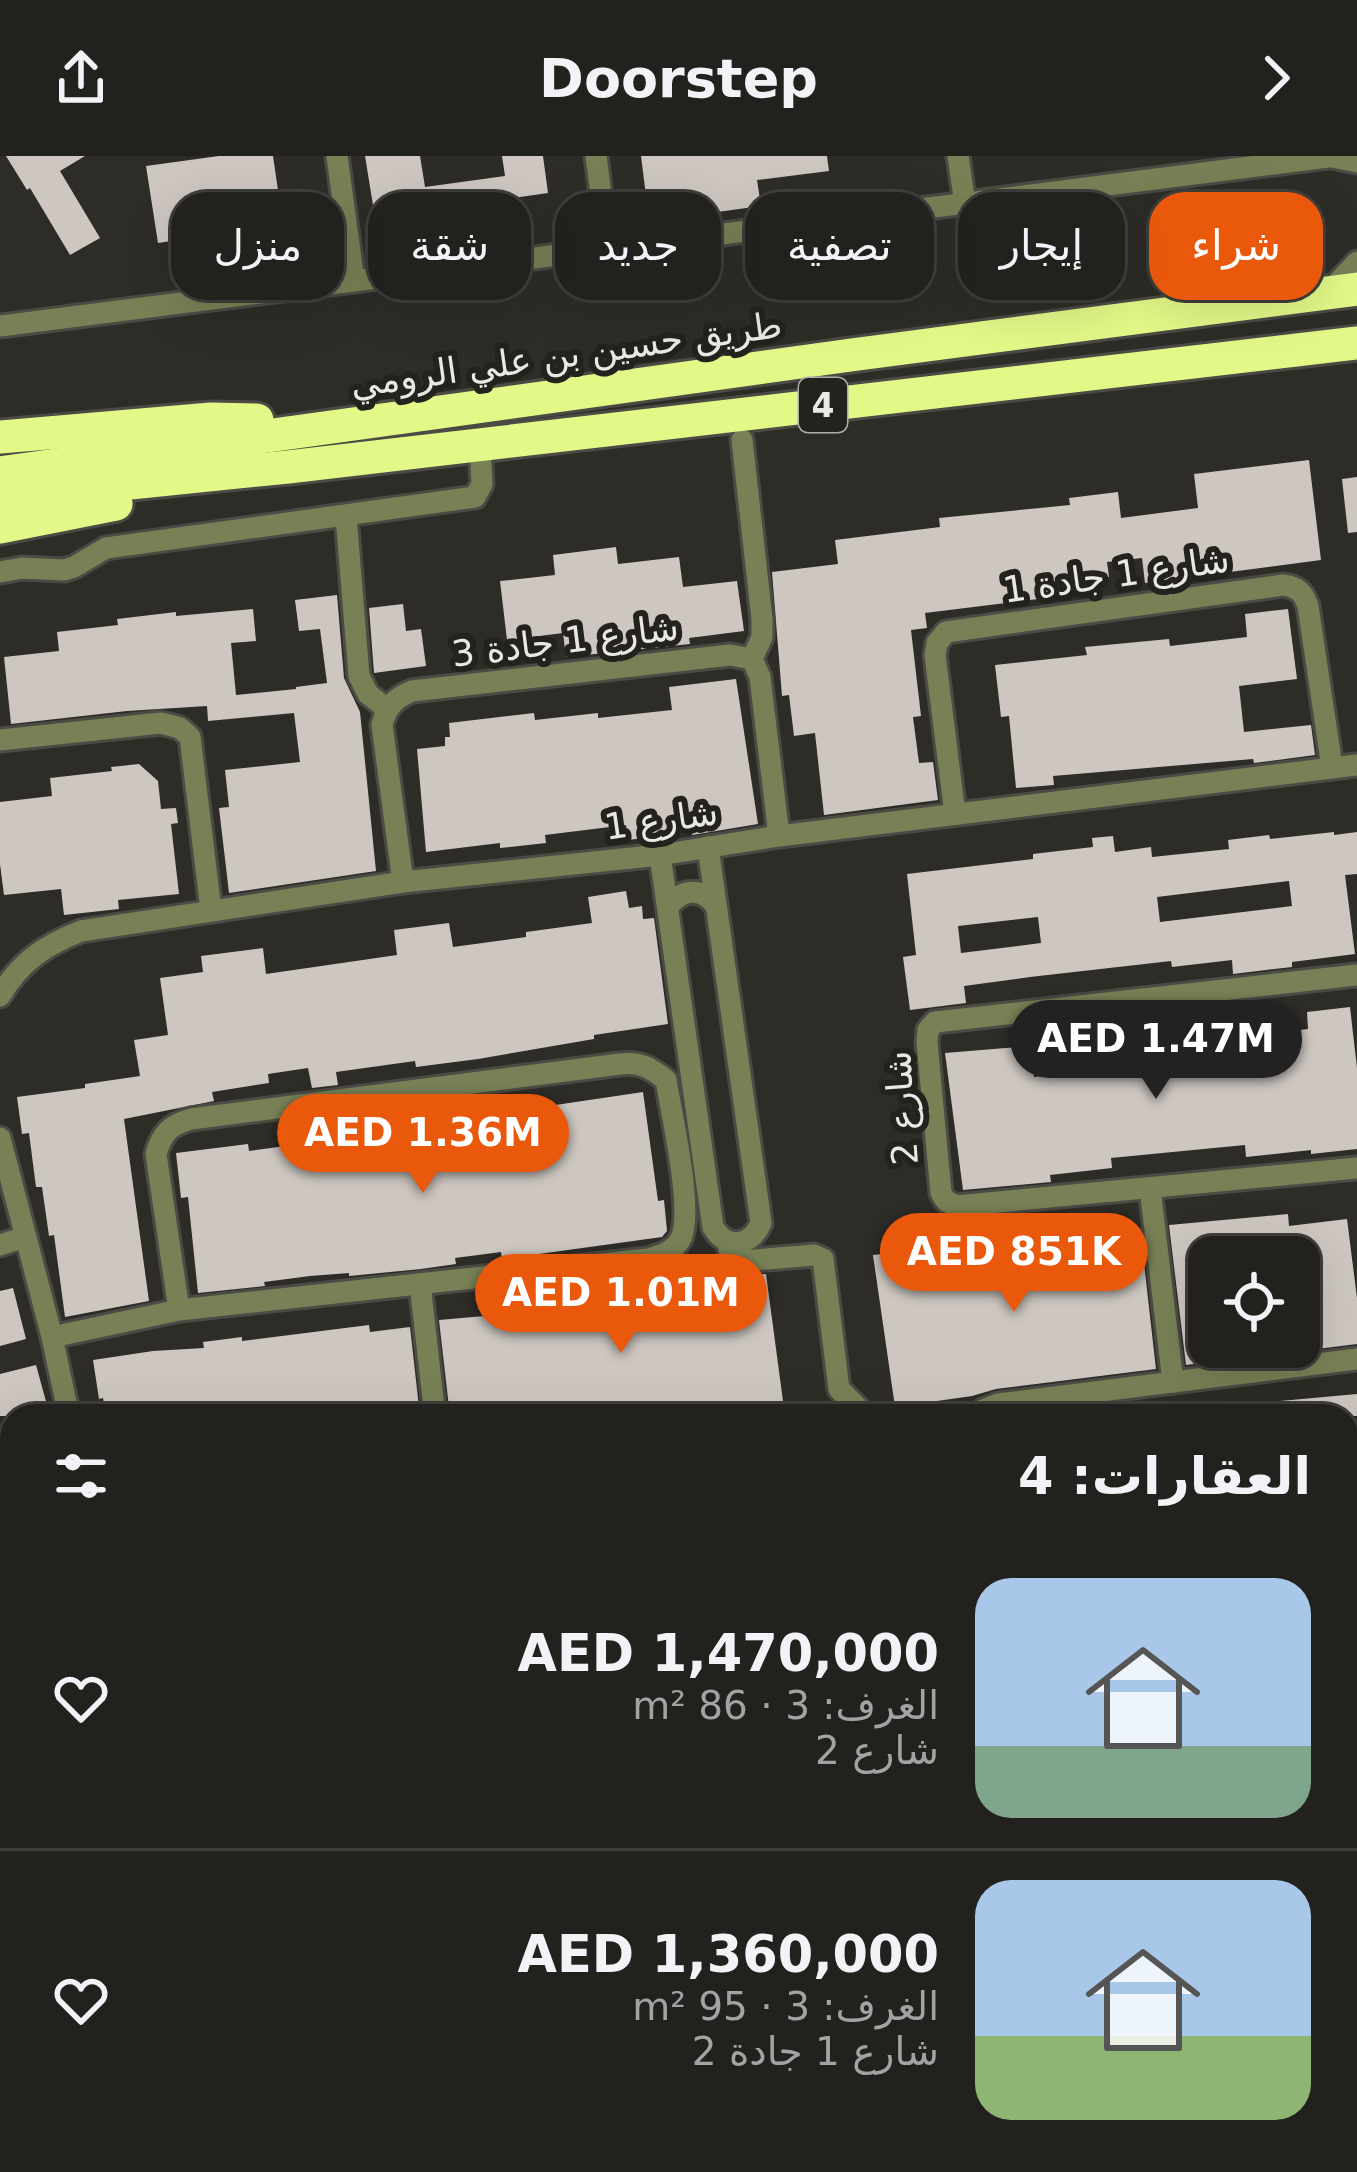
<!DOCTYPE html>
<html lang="ar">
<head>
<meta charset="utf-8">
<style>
  :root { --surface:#22211d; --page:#2e2e2a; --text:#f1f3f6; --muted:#a2a3a4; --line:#3f3e3b; --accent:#ea580c }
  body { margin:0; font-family:"DejaVu Sans","Noto Naskh Arabic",sans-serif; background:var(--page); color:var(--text); direction:rtl; height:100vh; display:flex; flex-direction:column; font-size:45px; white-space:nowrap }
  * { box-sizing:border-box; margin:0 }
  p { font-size:39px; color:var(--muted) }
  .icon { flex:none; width:66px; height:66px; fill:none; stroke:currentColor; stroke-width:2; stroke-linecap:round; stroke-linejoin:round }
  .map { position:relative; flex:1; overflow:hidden; direction:ltr }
  .sheet { position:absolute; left:0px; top:1248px; width:1359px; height:768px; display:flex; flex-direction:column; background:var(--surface); border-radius:36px 36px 0 0; box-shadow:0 12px 48px #0002,0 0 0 3px var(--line); direction:rtl }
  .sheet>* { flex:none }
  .hud { position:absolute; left:36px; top:36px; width:1287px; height:108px; direction:rtl; display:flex; gap:24px }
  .controls { position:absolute; left:1188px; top:1080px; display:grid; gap:24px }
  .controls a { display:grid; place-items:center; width:132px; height:132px; border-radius:24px; background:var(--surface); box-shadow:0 12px 48px #0002,0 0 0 3px var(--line); font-size:60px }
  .price { position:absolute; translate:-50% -102px; padding:0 27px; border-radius:42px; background:var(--accent); color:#fff; font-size:39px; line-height:78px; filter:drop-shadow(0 3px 6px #0008) }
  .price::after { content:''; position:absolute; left:50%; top:72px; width:36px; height:27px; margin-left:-18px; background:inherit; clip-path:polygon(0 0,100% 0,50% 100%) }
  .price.current { background:#222; color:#fff }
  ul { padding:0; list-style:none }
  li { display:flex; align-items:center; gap:36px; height:300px; padding:0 48px }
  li+li { border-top:3px solid var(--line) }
  li span { display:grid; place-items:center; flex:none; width:336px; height:240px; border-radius:36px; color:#555 }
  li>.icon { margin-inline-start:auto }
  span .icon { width:144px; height:144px; fill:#fffc; stroke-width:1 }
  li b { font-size:51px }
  h2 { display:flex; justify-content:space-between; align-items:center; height:144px; padding:0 48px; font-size:51px }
  .chip { padding:0 42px; border-radius:36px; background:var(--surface); box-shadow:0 12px 48px #0002,0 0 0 3px var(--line); font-size:42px; line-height:108px }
  .chip.current { background:var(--accent); color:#fff }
  header { display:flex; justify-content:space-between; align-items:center; height:156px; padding:0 48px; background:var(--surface); font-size:54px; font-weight:800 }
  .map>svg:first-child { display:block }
  .building { fill:#cdc6c1; fill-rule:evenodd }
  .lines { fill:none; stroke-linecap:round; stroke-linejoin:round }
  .minor-casing { stroke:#4c4a45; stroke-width:27 }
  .highway-casing { stroke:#4c4a45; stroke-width:39 }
  .minor { stroke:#788156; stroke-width:21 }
  .highway { stroke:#e2f887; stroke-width:33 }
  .labels { text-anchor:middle; stroke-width:12; stroke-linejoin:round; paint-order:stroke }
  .shield { fill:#24221d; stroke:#aeada9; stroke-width:3 }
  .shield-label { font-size:33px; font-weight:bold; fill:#e9e8e5 }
  .street-label { font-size:36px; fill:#e9e8e5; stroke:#24221d }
</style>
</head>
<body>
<header><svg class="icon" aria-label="forward" viewBox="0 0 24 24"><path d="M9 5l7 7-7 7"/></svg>Doorstep<svg class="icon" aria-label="share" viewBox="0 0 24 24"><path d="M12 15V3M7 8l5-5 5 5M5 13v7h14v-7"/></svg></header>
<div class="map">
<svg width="1357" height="2016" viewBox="0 0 1357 2016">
  <rect width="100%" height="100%" fill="#2e2c27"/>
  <g class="building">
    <path d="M 6,0 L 85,0 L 60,15 L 100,82 L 70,99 L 30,32 L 27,34 Z"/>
    <path d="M 219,0 L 273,0 L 281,55 L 290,54 L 296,95 L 242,103 L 238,75 L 158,87 L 146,10 Z"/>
    <path d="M 365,0 L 420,0 L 425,31 L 505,20 L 502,0 L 543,0 L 548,37 L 484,46 L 489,78 L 437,86 L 435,78 L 379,86 Z"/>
    <path d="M 641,0 L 827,0 L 829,15 L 757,24 L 761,50 L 710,57 L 707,40 L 647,48 Z"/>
    <path d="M 1309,304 L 1321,404 L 1145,427 L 1142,402 L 1107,406 L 1109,421 L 1061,426 L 1062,440 L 925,457 L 927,472 L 911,474 L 921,560 L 913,561 L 919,607 L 933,606 L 938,644 L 824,659 L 815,577 L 794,580 L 789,539 L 782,540 L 772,416 L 838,408 L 835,384 L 940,371 L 939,362 L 1070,349 L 1069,342 L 1118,336 L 1121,362 L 1198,352 L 1194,318 Z"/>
    <path d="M 1357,321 L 1357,376 L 1348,377 L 1342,323 Z"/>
    <path d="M 616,391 L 618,408 L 679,401 L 683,431 L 737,425 L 744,475 L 689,482 L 690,488 L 566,501 L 563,477 L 507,484 L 500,425 L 555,419 L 553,399 Z"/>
    <path d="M 337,439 L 344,522 L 360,556 L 376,715 L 229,737 L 219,652 L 229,651 L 225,614 L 300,606 L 294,557 L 208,565 L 207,550 L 127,555 L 11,568 L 4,501 L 59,495 L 57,476 L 118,469 L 117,463 L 176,456 L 176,460 L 253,453 L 256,485 L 231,487 L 236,539 L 296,533 L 296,531 L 327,527 L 320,473 L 299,475 L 295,444 Z"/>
    <path d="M 403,448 L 406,475 L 421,473 L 426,510 L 374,517 L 369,452 Z"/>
    <path d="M 1288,453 L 1297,523 L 1239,530 L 1244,576 L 1311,569 L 1315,599 L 1254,607 L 1253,603 L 1053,620 L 1054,629 L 1016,632 L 1009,560 L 1001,561 L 995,509 L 1087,499 L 1085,491 L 1169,483 L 1170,490 L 1247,481 L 1245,458 Z"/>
    <path d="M 736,523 L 758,668 L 692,679 L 691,676 L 628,684 L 626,669 L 545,679 L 546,687 L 500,692 L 500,687 L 426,696 L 417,593 L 445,590 L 445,581 L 450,581 L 449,567 L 534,557 L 535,564 L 598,557 L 598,562 L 672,554 L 669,531 Z"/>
    <path d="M 139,608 L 158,625 L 161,653 L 176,652 L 178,667 L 171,668 L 179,738 L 118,744 L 119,753 L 64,759 L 61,733 L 4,739 L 0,708 L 0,646 L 52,640 L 50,622 L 112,615 L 111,611 Z"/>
    <path d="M 1334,676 L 1334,679 L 1357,676 L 1357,718 L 1345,719 L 1355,798 L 1292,806 L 1292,811 L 1233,818 L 1232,804 L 1172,811 L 1171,805 L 1030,821 L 964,830 L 966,847 L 910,854 L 903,801 L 916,799 L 907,718 L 1033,703 L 1033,698 L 1093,691 L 1092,682 L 1113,680 L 1115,696 L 1151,691 L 1152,701 L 1229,693 L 1228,684 L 1269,679 L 1270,683 ZM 1289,725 L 1292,750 L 1160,766 L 1157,741 ZM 1038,761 L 1041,787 L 961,797 L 958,770 Z"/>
    <path d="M 626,735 L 629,752 L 642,750 L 643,763 L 654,762 L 668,868 L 594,879 L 594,883 L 478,903 L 416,911 L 415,905 L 336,916 L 338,929 L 312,932 L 308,912 L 268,918 L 269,927 L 212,936 L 214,945 L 124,963 L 149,1145 L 65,1161 L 54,1079 L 49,1080 L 42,1031 L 36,1031 L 29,977 L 22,978 L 17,941 L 85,932 L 85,928 L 140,920 L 134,884 L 168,879 L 160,822 L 203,816 L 201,800 L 263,792 L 266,818 L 397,799 L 394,774 L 449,767 L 453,791 L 526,781 L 526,776 L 592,767 L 588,741 Z"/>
    <path d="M 1350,851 L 1357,912 L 1357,993 L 1311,998 L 1311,994 L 1246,1001 L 1245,989 L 1183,995 L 1111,1002 L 1112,1012 L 1050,1019 L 1051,1026 L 963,1034 L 945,897 L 1031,890 L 1034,921 L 1109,912 L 1107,893 L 1173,885 L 1172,873 L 1187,872 L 1188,881 L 1222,878 L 1223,883 L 1308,873 L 1307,856 Z"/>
    <path d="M 643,936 L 658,1045 L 664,1044 L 667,1075 L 662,1081 L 502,1103 L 501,1096 L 455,1102 L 456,1108 L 421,1113 L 349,1120 L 349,1117 L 310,1120 L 264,1126 L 265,1130 L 198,1137 L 188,1041 L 181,1042 L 176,997 L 248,988 L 249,995 L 330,984 L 330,979 L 400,971 L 401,980 L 444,975 L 523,962 L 522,954 Z"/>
    <path d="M 1288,1058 L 1289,1070 L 1347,1063 L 1357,1142 L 1357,1188 L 1317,1193 L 1316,1188 L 1299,1191 L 1299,1101 L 1205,1101 L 1209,1133 L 1209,1191 L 1240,1191 L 1241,1202 L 1186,1209 L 1169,1069 Z"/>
    <path d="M 1140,1072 L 1156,1213 L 996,1233 L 972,1240 L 895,1251 L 873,1099 L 918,1094 L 919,1099 L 954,1095 L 1005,1089 L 1004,1086 Z"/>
    <path d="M 766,1118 L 785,1260 L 724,1260 L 724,1254 L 697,1257 L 697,1260 L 450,1260 L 439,1164 L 517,1157 L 516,1152 L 561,1147 L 561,1142 L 598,1137 L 599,1146 L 650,1140 L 649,1134 L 693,1129 L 692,1124 Z"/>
    <path d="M 13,1132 L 26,1183 L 0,1190 L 0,1135 Z"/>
    <path d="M 369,1169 L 370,1176 L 410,1171 L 420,1260 L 254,1260 L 253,1250 L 165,1260 L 106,1260 L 103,1242 L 99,1243 L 93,1204 L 153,1195 L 204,1192 L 203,1186 L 242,1181 L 242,1185 Z"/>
    <path d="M 36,1209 L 50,1260 L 0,1260 L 0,1218 Z"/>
    <path d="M 1357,1238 L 1357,1260 L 1250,1260 L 1250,1252 L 1280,1247 L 1280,1245 Z"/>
  </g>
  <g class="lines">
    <g class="minor-casing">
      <g id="minor">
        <path d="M 337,0 L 354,125"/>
        <path d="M 596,0 L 608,93"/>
        <path d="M 958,0 L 965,48"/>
        <path d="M 1333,1 L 1357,6"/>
        <path d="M 1329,136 L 1357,106"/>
        <path d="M 0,170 L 1336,0"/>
        <path d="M 742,284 L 762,463 L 762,481 L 752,503"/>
        <path d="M 346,360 L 359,520 L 368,538 L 387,553"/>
        <path d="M 0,416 L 22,412 L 64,414 L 74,411 L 106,392 L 475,341 L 482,328 L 480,289"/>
        <path d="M 0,584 L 161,567 L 180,572 L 190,581 L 211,754"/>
        <path d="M 955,658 L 935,499 L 937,487 L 946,476 L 1283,429 C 1298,431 1303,436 1308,450 L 1332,611"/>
        <path d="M 660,699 L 713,1071 C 726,1094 751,1091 761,1067 L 708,691"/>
        <path d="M 403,726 L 382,569 C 386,551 395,542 412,535 L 730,499 L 752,503 L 760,521 L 779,680"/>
        <path d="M 668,751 C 682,732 702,731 716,750"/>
        <path d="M 1357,819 L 935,866 L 928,874 L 927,886 L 941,1037 L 946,1045 L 956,1050 L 1357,1012"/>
        <path d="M 0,840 C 20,806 45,789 81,775 L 403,726 L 660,699 L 779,680 L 1357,609"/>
        <path d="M 0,982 L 52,1181 L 69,1260"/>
        <path d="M 1150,1032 L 1173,1226"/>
        <path d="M 728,1086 L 731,1106 L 814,1099 L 823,1103 L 839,1233 L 859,1253 L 861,1260"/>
        <path d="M 0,1089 L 25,1081"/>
        <path d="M 420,1128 L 435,1260"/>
        <path d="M 52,1181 L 179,1154 L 648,1103 C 661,1099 673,1096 680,1084 C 695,1059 671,956 666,924 C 650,911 640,906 620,908 L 191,963 C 170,969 162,977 156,998 L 179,1154"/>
        <path d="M 981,1260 L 983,1254 L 998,1248 L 1357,1203"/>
        <path d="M 0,1300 L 12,1297"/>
        <path d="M 1347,1397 L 1357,1396"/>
        <path d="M 1347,1593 L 1357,1592"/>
        <path d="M 0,1754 L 12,1798"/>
        <path d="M 1347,1788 L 1357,1787"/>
        <path d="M 1347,1987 L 1357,1986"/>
        <path d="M 69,2004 L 72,2016"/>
        <path d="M 270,2004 L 273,2016"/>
        <path d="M 446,2004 L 448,2016"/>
        <path d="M 805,2004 L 806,2016"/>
        <path d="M 900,2004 L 901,2016"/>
        <path d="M 982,2004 L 984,2016"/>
        <path d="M 1071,2004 L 1086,2016"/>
        <path d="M 1340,2004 L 1341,2016"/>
        <path d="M 1135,2016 L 1223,2004"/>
      </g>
    </g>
    <g class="highway-casing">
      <g id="highway">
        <path d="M 0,281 L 211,263 L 257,264"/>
        <path d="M 0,317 L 851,199 L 1357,133"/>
        <path d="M 0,344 L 101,330 L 288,311 L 1357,187"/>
        <path d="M 0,371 L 116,348"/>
      </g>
    </g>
    <use href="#minor" class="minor"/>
    <use href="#highway" class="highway"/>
  </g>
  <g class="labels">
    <rect class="shield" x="799" y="222" width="48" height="54" rx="9"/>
    <g class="shield-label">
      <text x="823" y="261">4</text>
    </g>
    <g class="street-label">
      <text transform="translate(566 198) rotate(-8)" y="13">طريق حسين بن علي الرومي</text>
      <text transform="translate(1116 418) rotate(-8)" y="13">شارع 1 جادة 1</text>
      <text transform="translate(565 484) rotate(-7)" y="13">شارع 1 جادة 3</text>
      <text transform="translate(661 663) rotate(-8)" y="13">شارع 1</text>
      <text transform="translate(901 952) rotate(-94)" y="13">شارع 2</text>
    </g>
  </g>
</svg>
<div class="controls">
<a><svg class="icon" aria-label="locate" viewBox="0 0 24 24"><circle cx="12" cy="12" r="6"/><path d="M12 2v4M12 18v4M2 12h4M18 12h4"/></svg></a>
</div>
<b class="price current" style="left:1156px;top:946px">AED 1.47M</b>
<b class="price" style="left:423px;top:1040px">AED 1.36M</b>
<b class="price" style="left:1014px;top:1159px">AED 851K</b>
<b class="price" style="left:621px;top:1200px">AED 1.01M</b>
<div class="hud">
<a class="chip current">شراء</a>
<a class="chip">إيجار</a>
<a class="chip">تصفية</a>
<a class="chip">جديد</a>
<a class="chip">شقة</a>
<a class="chip">منزل</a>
</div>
<section class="sheet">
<h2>العقارات: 4<svg class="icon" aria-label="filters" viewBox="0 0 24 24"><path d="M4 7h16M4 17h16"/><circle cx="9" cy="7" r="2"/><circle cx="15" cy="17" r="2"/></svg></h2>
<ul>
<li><span style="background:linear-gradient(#a9c7e8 70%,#7fa58c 0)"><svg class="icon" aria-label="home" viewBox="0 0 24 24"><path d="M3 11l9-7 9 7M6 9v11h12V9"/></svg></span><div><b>AED 1,470,000</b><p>الغرف: 3 · 86 m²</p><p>شارع 2</p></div><svg class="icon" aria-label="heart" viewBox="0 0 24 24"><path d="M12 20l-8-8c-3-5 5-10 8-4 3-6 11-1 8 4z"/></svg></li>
<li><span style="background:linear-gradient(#a9c7e8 65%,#8fb573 0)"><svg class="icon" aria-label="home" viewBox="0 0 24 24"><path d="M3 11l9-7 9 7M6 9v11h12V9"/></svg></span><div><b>AED 1,360,000</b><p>الغرف: 3 · 95 m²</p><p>شارع 1 جادة 2</p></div><svg class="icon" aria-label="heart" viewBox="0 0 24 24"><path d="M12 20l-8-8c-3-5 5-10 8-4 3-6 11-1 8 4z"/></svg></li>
</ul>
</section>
</div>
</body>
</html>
